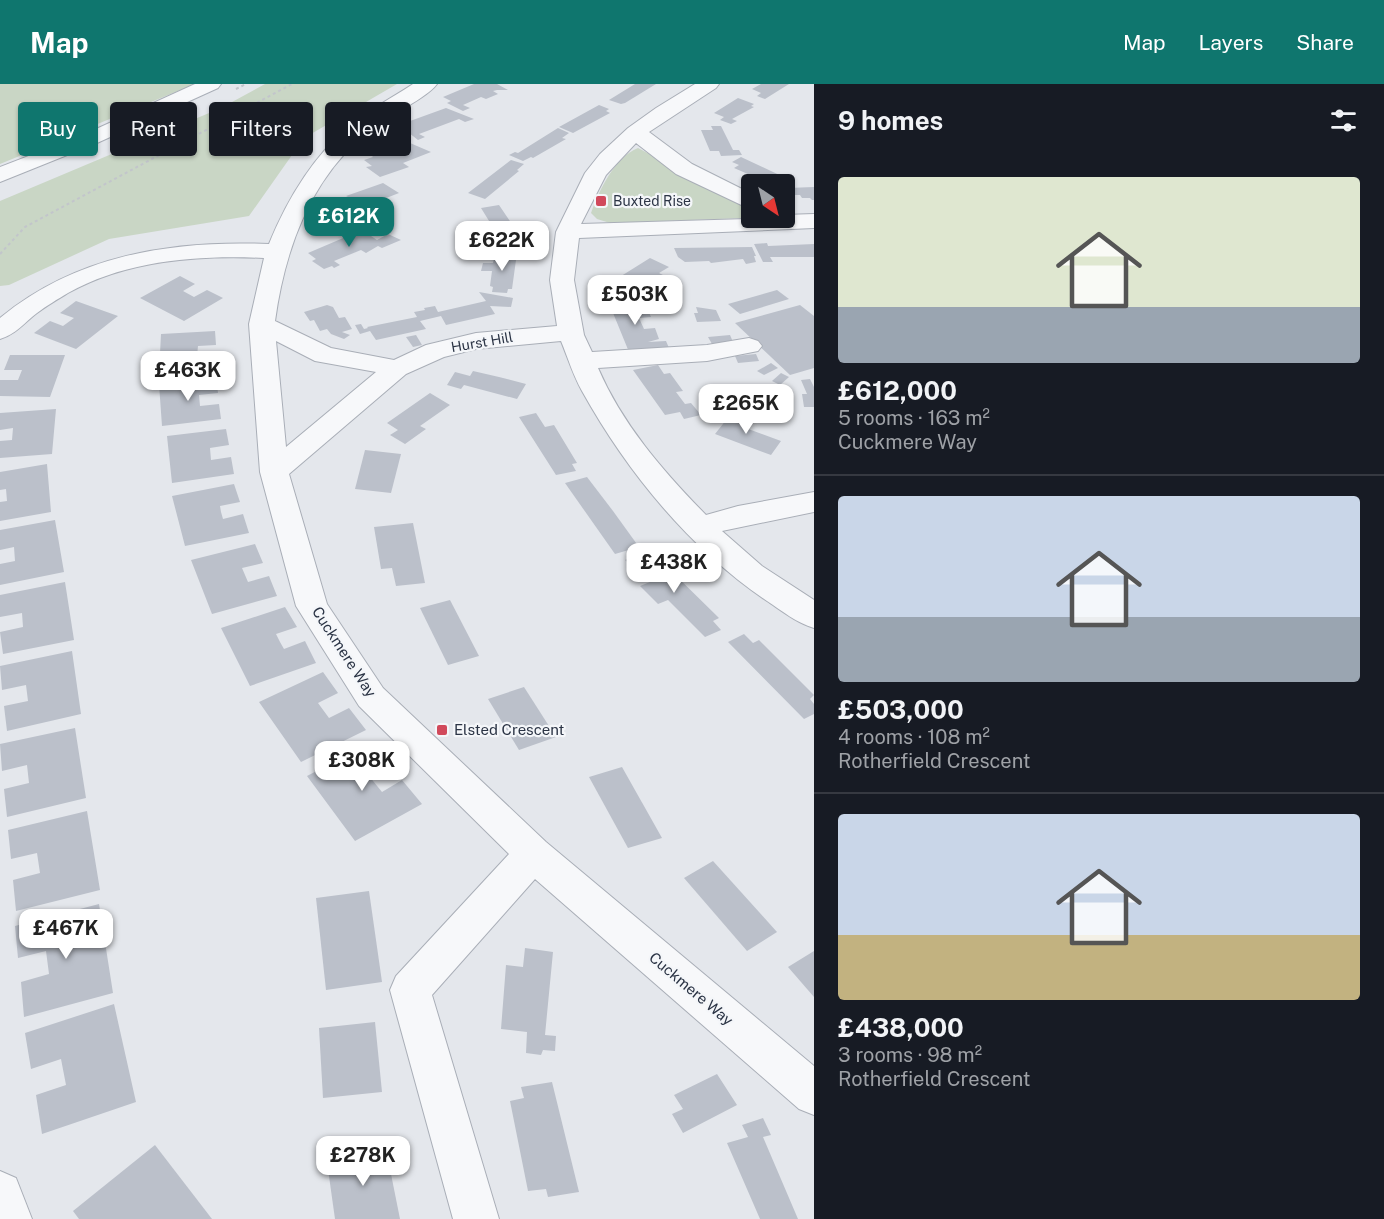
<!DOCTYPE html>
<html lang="en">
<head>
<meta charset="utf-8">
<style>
  :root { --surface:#171b24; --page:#242831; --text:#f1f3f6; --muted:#9ea1a6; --line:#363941; --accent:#0f766e }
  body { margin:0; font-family:"Public Sans",sans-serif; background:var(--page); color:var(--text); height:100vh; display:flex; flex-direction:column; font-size:22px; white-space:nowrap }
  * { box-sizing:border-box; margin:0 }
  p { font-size:20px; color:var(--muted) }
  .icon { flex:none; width:33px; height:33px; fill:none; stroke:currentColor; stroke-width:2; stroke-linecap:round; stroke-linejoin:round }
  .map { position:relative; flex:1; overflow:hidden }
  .sheet { display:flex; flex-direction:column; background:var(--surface); width:570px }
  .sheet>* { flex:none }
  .guide { position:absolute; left:18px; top:18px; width:570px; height:54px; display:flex; gap:12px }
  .needle { width:39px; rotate:145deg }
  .controls { position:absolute; left:741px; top:90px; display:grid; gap:12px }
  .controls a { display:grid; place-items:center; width:54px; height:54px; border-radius:6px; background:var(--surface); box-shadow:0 2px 4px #0004; font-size:30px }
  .price { position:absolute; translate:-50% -51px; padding:0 14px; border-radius:12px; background:#fff; color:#222; font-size:20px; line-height:39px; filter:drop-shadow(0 2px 3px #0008) }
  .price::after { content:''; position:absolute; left:50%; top:36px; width:18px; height:14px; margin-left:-9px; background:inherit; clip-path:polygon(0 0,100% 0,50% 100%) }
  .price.selected { background:var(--accent); color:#fff }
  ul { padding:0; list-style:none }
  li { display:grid; align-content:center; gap:12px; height:318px; padding:0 24px }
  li+li { border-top:2px solid var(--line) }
  li span { display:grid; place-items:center; height:186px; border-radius:6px; color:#555 }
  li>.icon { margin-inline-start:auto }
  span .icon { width:108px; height:108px; fill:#fffc; stroke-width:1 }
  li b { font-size:26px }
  h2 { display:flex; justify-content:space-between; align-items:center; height:72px; padding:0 24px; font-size:26px }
  .pill { padding:0 21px; border-radius:6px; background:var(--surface); box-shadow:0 2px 4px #0004; font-size:21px; line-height:54px }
  .pill.selected { background:var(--accent); color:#fff }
  header { display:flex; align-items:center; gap:36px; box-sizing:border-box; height:84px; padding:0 30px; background:var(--accent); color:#fff }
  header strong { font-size:28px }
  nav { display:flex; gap:33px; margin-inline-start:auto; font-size:21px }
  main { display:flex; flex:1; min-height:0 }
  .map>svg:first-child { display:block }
  .green { fill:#c9d6c5 }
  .building { fill:#bbc0ca }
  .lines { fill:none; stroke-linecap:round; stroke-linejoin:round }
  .minor-casing { stroke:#a9aeb7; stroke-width:2 }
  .path { stroke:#c2c5cb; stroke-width:2; stroke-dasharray:3 3; stroke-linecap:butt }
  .minor { fill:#f7f8fa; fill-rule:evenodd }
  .poi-dot { fill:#d1495b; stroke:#f4f6f9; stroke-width:2 }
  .labels { text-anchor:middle; stroke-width:4.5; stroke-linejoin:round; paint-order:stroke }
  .far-poi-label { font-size:14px; fill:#2b3445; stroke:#f4f6f9; text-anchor:start }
  .far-street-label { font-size:14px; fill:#2b3445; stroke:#f4f6f9 }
  .street-label { font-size:15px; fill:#2b3445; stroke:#f4f6f9 }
  .poi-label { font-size:15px; fill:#2b3445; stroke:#f4f6f9; text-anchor:start }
</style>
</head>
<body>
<header>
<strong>Map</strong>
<nav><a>Map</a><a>Layers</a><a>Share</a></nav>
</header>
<main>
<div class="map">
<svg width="814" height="1135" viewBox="0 0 814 1135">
  <rect width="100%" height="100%" fill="#e4e7ec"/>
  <g class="green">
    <path d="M 0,0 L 195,0 L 0,80 Z"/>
    <path d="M 265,0 L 397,0 L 304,54 L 249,132 L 109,155 L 9,201 L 0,202 L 0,117 L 221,24 Z"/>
    <path d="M 638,64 L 743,120 L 749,125 L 750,130 L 744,134 L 610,139 L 597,135 L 591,129 C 599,106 615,73 638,64 Z"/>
  </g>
  <g class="building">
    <path d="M 474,0 L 497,0 L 508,6 L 497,6 L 493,7 L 498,10 L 486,15 L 481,13 L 463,21 L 470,24 L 463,27 L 447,19 L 451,17 L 443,13 Z"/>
    <path d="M 635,0 L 656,0 L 625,19 L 621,20 L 609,16 Z"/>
    <path d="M 761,0 L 789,0 L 765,15 L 757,12 L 761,9 L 752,5 Z"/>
    <path d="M 738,14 L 754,20 L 751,22 L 754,23 L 732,35 L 737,37 L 731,40 L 720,36 L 724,33 L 714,29 Z"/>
    <path d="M 599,21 L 609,25 L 606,27 L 610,29 L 573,49 L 559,43 Z"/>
    <path d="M 446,24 L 474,35 L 465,38 L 459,35 L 419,50 L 425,53 L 418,56 L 399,41 Z"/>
    <path d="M 711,42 L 721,42 L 733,66 L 739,66 L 742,71 L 721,72 L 719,67 L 710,67 L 701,46 L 713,46 Z"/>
    <path d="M 558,44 L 569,49 L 562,54 L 566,55 L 533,74 L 531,73 L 523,77 L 509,71 L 515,68 L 518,69 Z"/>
    <path d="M 410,59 L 431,68 L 403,79 L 409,83 L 380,93 L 366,83 L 372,82 L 364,76 L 373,73 L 371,71 L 377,69 L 380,71 Z"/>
    <path d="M 741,73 L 790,96 L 790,98 L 785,100 L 771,100 L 734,84 L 739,81 L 732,78 Z"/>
    <path d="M 511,76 L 524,80 L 517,86 L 519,87 L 485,115 L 468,109 Z"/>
    <path d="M 383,99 L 399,109 L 371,120 L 377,124 L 368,128 L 363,124 L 354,128 L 360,132 L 351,136 L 335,126 L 340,124 L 333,119 L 348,113 L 346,112 Z"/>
    <path d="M 814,103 L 814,116 L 812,116 L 810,114 L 802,114 L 800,111 L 792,111 L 788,104 Z"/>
    <path d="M 499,121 L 522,155 L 518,156 L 522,162 L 504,165 L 501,160 L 504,159 L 499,152 L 491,153 L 487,146 L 494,145 L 481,124 Z"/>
    <path d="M 362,146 L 377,156 L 388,150 L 401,156 L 382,164 L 378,162 L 366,169 L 361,166 L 334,177 L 340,181 L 334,184 L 332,182 L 324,185 L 312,177 L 316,175 L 308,169 Z"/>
    <path d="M 767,159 L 768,162 L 814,160 L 814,173 L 770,173 L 773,178 L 763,178 L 754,160 Z"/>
    <path d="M 752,163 L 756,172 L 754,172 L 756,178 L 746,180 L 743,175 L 711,179 L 709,177 L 685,178 L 678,173 L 674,164 Z"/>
    <path d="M 498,168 L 515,169 L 514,176 L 516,176 L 512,205 L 508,205 L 507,209 L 492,208 L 493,203 L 490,202 L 492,187 L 481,187 L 483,179 L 493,179 L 494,175 L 497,175 Z"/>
    <path d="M 650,174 L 669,183 L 659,189 L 665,192 L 660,195 L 654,192 L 636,203 L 618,194 Z"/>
    <path d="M 180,192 L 195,200 L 183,207 L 194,213 L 207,206 L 223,214 L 184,237 L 140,214 Z"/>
    <path d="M 619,197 L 640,207 L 635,210 L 630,207 L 624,211 L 608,204 Z"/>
    <path d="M 777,206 L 789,215 L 740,230 L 728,220 Z"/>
    <path d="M 479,208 L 513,214 L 511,223 L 490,222 L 495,230 L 446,241 L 441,232 L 420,237 L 426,245 L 376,256 L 370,247 L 360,250 L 355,241 L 361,240 L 364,245 L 368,244 L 367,243 L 417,233 L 414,228 L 425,226 L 424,224 L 435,222 L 438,228 L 486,217 Z"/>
    <path d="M 624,212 L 634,213 L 637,221 L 626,222 L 627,224 L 646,222 L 651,233 L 639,234 L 644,245 L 655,244 L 659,255 L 648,258 L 666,257 L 669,264 L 629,268 L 611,224 L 614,224 L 610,213 Z"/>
    <path d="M 76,217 L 118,232 L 76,265 L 34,249 L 50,237 L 63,242 L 74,234 L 60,229 Z"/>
    <path d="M 327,221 L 333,223 L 339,234 L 345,233 L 352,245 L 342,248 L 350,251 L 344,255 L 331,250 L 327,245 L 320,247 L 314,236 L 310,237 L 304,228 Z"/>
    <path d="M 800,221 L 814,232 L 814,284 L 790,291 L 735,239 Z"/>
    <path d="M 696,223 L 716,226 L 721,237 L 697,238 L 694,229 L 698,229 Z"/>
    <path d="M 215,247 L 216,261 L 198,262 L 197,272 L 216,271 L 216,286 L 159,289 L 161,250 Z"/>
    <path d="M 416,251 L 422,261 L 413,263 L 406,253 Z"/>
    <path d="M 730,251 L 733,258 L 712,260 L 708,253 Z"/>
    <path d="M 756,270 L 759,277 L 738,279 L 735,272 Z"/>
    <path d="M 10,271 L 65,271 L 50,313 L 0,312 L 0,296 L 18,296 L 22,286 L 4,286 Z"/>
    <path d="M 771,279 L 778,284 L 764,291 L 757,287 Z"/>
    <path d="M 658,281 L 664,290 L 670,289 L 683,307 L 676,308 L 685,320 L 691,319 L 701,331 L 684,335 L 680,328 L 665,331 L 633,286 Z"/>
    <path d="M 473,287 L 499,293 L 526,300 L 517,315 L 464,301 L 461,305 L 447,301 L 455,288 L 470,292 Z"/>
    <path d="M 781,289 L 789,293 L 780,301 L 772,297 Z"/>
    <path d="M 216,293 L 218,309 L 199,311 L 200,322 L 219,320 L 221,335 L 162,342 L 159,300 Z"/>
    <path d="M 810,295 L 814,303 L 814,323 L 804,323 L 802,310 L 807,310 L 801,296 Z"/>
    <path d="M 430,309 L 450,321 L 420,342 L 426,345 L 405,360 L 390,351 L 398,346 L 387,339 Z"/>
    <path d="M 782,309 L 793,314 L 784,325 L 773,321 Z"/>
    <path d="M 56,325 L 52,370 L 0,374 L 0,357 L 12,356 L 13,344 L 0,346 L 0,329 Z"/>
    <path d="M 734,326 L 747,331 L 740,342 L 781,357 L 771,371 L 715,350 Z"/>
    <path d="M 536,329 L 545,343 L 554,341 L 577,379 L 572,380 L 576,387 L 556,391 L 519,333 Z"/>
    <path d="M 226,345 L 229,361 L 210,364 L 211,376 L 231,373 L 234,390 L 172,399 L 167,352 Z"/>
    <path d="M 365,366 L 401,370 L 391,409 L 355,405 Z"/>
    <path d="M 47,380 L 51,428 L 0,437 L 0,418 L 7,417 L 6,405 L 0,406 L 0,388 Z"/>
    <path d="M 587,393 L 613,427 L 639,463 L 615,470 L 565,399 Z"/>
    <path d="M 234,400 L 240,418 L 220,422 L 221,428 L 223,435 L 243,430 L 249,449 L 185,462 L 172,412 Z"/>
    <path d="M 55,436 L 64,488 L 0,501 L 0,480 L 15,477 L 14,463 L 0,466 L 0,446 Z"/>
    <path d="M 413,439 L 425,499 L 396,502 L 392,484 L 381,485 L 374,443 Z"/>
    <path d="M 255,460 L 263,479 L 242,484 L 248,498 L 269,492 L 277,512 L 212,530 L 191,476 Z"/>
    <path d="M 643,468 L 658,482 L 664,480 L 719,534 L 713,537 L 721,546 L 705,553 L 668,516 L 658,520 L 640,502 L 650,498 L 625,476 Z"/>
    <path d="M 65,498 L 74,556 L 3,570 L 0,548 L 23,543 L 22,529 L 0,533 L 0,511 Z"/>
    <path d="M 450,516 L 479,572 L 448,581 L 420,524 Z"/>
    <path d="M 285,523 L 297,543 L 276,550 L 280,558 L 284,565 L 305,557 L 316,579 L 250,602 L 221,544 Z"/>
    <path d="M 744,550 L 753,559 L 759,556 L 814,611 L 810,615 L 814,620 L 814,630 L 804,635 L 728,558 Z"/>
    <path d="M 72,567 L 81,630 L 7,647 L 4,622 L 28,617 L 26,601 L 2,606 L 0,582 Z"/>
    <path d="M 323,588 L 338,609 L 318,619 L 329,634 L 349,624 L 366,646 L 301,678 L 259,618 Z"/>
    <path d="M 524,603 L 556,653 L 519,666 L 488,615 Z"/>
    <path d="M 75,644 L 86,714 L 7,733 L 4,705 L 29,699 L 27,681 L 2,687 L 0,660 Z"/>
    <path d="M 372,658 L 390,680 L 369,692 L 382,708 L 402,696 L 422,720 L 355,757 L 307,692 Z"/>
    <path d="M 622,683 L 662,754 L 628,764 L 589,693 Z"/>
    <path d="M 87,727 L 100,806 L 16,827 L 13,796 L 40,789 L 37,769 L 11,775 L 8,746 Z"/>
    <path d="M 713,777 L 777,848 L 747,867 L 684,794 Z"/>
    <path d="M 369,807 L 382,898 L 326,906 L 316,814 Z"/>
    <path d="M 99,820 L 113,909 L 24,933 L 21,898 L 49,890 L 46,867 L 18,874 L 15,842 Z"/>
    <path d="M 525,864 L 553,868 L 545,951 L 556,952 L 555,967 L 543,966 L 541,971 L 526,969 L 527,948 L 501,945 L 506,881 L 523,883 Z"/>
    <path d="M 814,867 L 814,913 L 788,883 Z"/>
    <path d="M 114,920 L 136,1018 L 42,1050 L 36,1011 L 66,1001 L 61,975 L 31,985 L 25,949 Z"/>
    <path d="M 375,938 L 382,1008 L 323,1014 L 319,944 Z"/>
    <path d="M 717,990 L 737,1021 L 683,1049 L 672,1030 L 683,1025 L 674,1011 Z"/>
    <path d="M 552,998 L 579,1108 L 548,1113 L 546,1105 L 528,1107 L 510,1017 L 524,1014 L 521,1003 Z"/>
    <path d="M 763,1034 L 771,1051 L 763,1053 L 798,1135 L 760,1135 L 727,1059 L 748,1053 L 742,1041 Z"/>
    <path d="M 155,1061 L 212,1135 L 79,1135 L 73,1127 Z"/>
    <path d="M 386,1065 L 400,1135 L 335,1135 L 327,1078 Z"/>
  </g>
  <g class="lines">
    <g class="minor-casing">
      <g id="minor">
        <path d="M 195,0 L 221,0 L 218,4 L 97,59 L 0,98 L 0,83 L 83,51 Z"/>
        <path d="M 413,0 L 437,0 C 427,14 388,32 373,44 C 312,90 285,164 275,237 L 331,264 L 394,276 L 426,261 L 476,249 L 557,242 L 550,196 L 556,148 L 585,89 L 600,70 L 628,44 L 656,24 L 695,0 L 719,0 L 716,4 L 649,48 L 692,80 L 752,110 L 752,126 L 676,90 L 636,59 L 606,91 L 581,140 L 784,134 L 784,131 L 814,130 L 814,144 L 579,154 L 574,196 L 584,251 L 592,268 L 707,261 L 749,254 L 758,257 L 762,262 L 758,267 L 707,277 L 598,284 C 622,340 663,387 706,431 L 738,422 L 814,408 L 814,428 L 722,447 L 762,482 L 814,516 L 814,544 C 797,539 782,527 767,517 C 690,465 627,388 582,307 C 573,291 568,274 561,257 L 476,265 L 444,273 L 406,290 L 289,390 L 327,520 L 383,604 L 546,758 L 814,982 L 814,1031 L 799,1025 L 535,795 L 432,911 L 499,1135 L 453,1135 L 390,906 L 396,892 L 509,770 L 359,622 L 296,522 L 260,388 L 249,240 L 264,174 C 198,171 127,176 68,209 C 58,215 46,222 37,229 C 25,238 15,251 0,255 L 0,234 C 76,171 172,156 269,160 C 287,116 312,74 348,43 C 368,26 392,14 413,0 ZM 276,257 L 315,277 L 376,288 L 286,363 Z"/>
        <path d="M 0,1087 L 16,1094 L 32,1135 L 0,1135 Z"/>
      </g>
    </g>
    <g class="path">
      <path d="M 236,5 L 246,0"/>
      <path d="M 0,170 L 25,143 L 292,0"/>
    </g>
    <use href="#minor" class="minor"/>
  </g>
  <g class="poi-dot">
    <rect x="595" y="111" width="12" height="12" rx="3"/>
    <rect x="436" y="640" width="12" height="12" rx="3"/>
  </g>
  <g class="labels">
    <g class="far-poi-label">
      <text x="613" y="122">Buxted Rise</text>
    </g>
    <g class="far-street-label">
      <text transform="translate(482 258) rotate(-10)" y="5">Hurst Hill</text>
    </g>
    <g class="street-label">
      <text transform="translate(344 568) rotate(57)" y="5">Cuckmere Way</text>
      <text transform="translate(691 905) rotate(40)" y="5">Cuckmere Way</text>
    </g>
    <g class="poi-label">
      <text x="454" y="651">Elsted Crescent</text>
    </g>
  </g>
</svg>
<div class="controls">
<a><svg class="needle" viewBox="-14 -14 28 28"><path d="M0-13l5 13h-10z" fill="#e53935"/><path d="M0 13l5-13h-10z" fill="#9ea1a6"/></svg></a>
</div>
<b class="price selected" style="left:349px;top:164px">£612K</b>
<b class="price" style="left:502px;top:188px">£622K</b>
<b class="price" style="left:635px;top:242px">£503K</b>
<b class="price" style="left:188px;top:318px">£463K</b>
<b class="price" style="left:746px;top:351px">£265K</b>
<b class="price" style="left:674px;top:510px">£438K</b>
<b class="price" style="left:362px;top:708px">£308K</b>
<b class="price" style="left:66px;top:876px">£467K</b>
<b class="price" style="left:363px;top:1103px">£278K</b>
<div class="guide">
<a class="pill selected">Buy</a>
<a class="pill">Rent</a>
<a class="pill">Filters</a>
<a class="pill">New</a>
</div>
</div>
<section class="sheet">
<h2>9 homes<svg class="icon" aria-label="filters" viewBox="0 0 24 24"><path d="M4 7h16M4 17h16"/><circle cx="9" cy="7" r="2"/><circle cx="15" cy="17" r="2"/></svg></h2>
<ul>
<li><span style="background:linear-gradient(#dfe7d0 70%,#9aa5b1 0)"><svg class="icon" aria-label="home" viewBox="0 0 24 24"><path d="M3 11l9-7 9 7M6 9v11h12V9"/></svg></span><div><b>£612,000</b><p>5 rooms · 163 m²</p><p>Cuckmere Way</p></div></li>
<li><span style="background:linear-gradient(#c9d6e8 65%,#9aa5b1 0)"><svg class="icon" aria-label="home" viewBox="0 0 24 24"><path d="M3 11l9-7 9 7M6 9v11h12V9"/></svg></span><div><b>£503,000</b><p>4 rooms · 108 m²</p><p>Rotherfield Crescent</p></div></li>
<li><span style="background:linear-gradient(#c9d6e8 65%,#c2b280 0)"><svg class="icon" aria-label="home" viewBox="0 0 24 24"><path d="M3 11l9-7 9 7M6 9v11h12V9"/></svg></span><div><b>£438,000</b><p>3 rooms · 98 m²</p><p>Rotherfield Crescent</p></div></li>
</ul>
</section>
</main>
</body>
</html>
